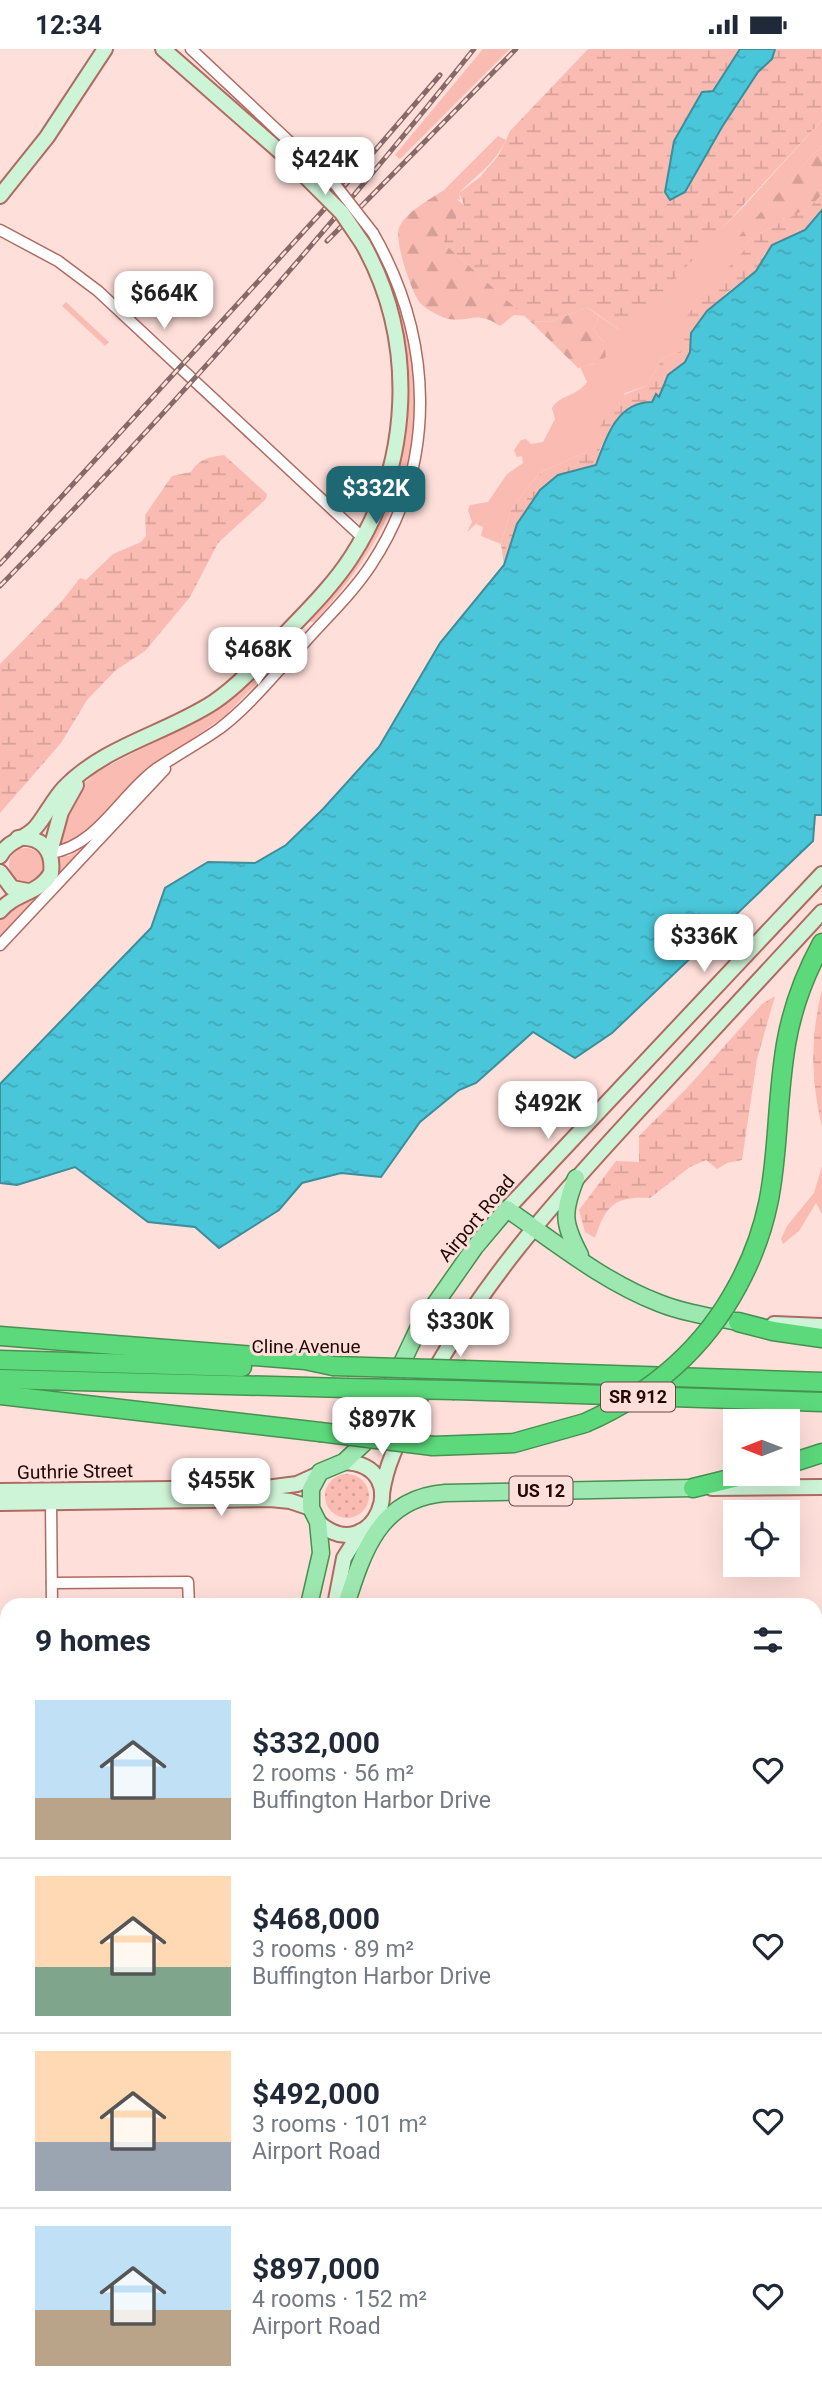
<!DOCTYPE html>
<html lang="en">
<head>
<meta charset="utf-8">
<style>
  :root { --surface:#fff; --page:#f2f2f3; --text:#1f2937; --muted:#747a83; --line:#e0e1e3; --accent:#1e6873 }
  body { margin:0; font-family:Roboto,sans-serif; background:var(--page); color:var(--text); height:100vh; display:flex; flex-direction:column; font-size:26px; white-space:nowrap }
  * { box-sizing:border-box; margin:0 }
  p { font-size:23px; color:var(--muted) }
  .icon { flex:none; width:38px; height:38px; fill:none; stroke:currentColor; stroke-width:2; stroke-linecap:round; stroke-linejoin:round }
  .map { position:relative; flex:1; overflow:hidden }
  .side { position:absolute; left:0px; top:1549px; width:822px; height:800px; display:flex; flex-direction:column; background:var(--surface); border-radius:21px 21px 0 0; box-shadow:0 7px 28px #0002 }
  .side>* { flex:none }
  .needle { width:46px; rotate:270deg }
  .tools { position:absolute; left:723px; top:1360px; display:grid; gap:14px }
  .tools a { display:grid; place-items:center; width:77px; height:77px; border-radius:0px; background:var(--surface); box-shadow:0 7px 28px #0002; font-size:35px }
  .price { position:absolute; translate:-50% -60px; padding:0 16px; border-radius:14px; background:#fff; color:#222; font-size:23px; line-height:46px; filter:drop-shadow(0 2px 4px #0008) }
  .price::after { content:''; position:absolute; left:50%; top:42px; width:21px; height:16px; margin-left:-10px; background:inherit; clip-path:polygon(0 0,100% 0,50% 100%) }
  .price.current { background:var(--accent); color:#fff }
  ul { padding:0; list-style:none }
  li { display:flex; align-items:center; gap:21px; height:175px; padding:0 35px }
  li+li { border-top:2px solid var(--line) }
  li span { display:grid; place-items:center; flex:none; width:196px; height:140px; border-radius:0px; color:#555 }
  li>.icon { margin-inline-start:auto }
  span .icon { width:84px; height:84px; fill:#fffc; stroke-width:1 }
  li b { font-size:30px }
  h2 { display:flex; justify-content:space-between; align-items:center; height:84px; padding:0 35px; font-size:30px }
  .status { display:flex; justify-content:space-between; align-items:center; height:49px; padding:0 35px; background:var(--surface); direction:ltr }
  .status svg { height:19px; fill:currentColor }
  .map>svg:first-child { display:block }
  .grass { fill:#fabcb2 }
  .forest { fill:url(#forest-firs) }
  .wetland { fill:url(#wetland-marsh) }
  .park { fill:url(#park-crowns) }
  .garden { fill:url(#garden-dots) }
  .water { fill:url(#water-ripples); stroke:#3d8d9a; stroke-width:2 }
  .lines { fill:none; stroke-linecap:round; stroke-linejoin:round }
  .street-casing { stroke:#af6b61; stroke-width:13 }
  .secondary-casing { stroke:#af6b61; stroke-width:18 }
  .primary-casing { stroke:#489052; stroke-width:19 }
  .highway-casing { stroke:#489052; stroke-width:21 }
  .street { stroke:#fff; stroke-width:10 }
  .secondary { stroke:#cef4d7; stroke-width:14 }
  .primary { stroke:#9de8b0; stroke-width:16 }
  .highway { stroke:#5cd97b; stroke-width:18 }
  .rail-casing { stroke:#876a67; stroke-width:5 }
  .rail { stroke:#ffdfda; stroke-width:2.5; stroke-dasharray:8; stroke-linecap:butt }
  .street-bridge-casing { stroke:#af6b61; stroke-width:13; stroke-linecap:butt }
  .secondary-bridge-casing { stroke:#af6b61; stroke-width:18; stroke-linecap:butt }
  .highway-bridge-casing { stroke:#489052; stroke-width:21; stroke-linecap:butt }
  .street-bridge { stroke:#fff; stroke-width:10 }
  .secondary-bridge { stroke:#cef4d7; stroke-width:14 }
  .highway-bridge { stroke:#5cd97b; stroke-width:18 }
  .labels { text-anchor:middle; stroke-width:6; stroke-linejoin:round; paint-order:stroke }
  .shield { fill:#ffdfda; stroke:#644946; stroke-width:2 }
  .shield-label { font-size:18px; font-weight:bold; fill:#220906 }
  .street-label { font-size:19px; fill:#220906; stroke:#ffdfda }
</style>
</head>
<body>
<div class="status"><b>12:34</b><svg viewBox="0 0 49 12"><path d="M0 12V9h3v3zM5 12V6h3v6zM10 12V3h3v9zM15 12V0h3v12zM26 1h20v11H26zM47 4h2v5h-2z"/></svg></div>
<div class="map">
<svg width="822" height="2348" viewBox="0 0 822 2348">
  <defs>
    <pattern id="forest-firs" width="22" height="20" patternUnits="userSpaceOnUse" patternTransform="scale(1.75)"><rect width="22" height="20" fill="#fabcb2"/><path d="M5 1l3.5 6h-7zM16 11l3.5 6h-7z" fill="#d6a098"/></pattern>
    <pattern id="wetland-marsh" width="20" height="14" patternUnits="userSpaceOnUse" patternTransform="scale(1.75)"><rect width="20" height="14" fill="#fabcb2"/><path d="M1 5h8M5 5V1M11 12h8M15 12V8" fill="none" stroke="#d6a098"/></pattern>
    <pattern id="park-crowns" width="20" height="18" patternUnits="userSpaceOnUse" patternTransform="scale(1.75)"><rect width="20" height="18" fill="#fabcb2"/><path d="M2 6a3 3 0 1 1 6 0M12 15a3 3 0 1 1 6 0" fill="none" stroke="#d6a098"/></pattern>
    <pattern id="garden-dots" width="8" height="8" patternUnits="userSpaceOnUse" patternTransform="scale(1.75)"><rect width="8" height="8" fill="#fabcb2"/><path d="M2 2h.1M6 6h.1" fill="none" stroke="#d6a098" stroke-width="1.8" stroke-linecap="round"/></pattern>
    <pattern id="water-ripples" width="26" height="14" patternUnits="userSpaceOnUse" patternTransform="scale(1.75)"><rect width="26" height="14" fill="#49c6d9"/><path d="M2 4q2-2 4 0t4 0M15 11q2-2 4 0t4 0" fill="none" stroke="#40a9b9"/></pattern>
  </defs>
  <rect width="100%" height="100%" fill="#ffdfda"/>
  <g class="grass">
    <path d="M 483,0 L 510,0 L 400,110 L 395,106 Z"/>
    <path d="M 822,71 L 822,96 L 732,196 L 745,196 L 771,167 L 783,168 L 784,172 L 761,184 L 681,302 L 663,309 L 646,337 L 625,344 L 586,403 L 543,422 L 530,435 L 510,463 L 501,495 L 481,487 L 483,478 L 476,475 L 467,483 L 472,473 L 468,461 L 470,456 L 488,453 L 507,425 L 523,414 L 522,407 L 517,408 L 514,401 L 521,391 L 526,390 L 531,395 L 543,393 L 555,370 L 552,359 C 561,345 576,348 587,333 L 580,318 L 594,315 L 604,293 L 593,281 L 599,267 L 620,281 L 745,156 Z"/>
    <path d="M 498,87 L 506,91 C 494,116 477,125 459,144 L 460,151 L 454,150 L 444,141 Z"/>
    <path d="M 376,203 C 450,340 416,463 314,573 L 310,573 L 310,566 L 378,473 L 399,415 L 405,386 L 407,322 L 403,284 L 396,253 Z"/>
    <path d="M 66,253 L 109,293 L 105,297 L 62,257 Z"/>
    <path d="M 291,594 L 291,599 L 225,667 L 146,722 L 86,785 L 70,794 L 57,795 L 61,775 L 79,740 L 95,724 L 184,677 Z"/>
    <circle cx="26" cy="816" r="17"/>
    <path d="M 80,801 L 82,803 L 0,892 L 0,868 L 24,848 L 57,806 L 69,807 Z"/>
    <path d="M 822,1117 L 822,1165 L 816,1154 L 799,1182 L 783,1195 L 781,1190 L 787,1177 L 814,1144 Z"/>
  </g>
  <g class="forest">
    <path d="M 822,96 L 822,145 L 812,157 L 784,172 L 783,168 L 771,168 L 745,196 L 736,199 L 731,196 Z"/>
    <path d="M 444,141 L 464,156 L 456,182 L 445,195 L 525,267 L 514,266 L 500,277 C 476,261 473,273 449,270 C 442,269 426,260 421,255 C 412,246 394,191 399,179 C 405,163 431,150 444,141 Z"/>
    <path d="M 587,258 L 599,267 L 593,281 L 604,293 L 606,308 L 593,315 L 578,319 L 530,272 L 551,273 Z"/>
  </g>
  <g class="wetland">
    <path d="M 588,0 L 740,0 L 713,43 L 674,92 L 665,143 L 670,150 L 685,143 L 722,78 L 758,23 L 772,10 L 775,0 L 822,0 L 822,71 L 629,280 L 620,281 L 587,258 L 551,273 L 530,272 L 445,195 L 441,183 L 456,181 L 456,164 L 464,156 L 459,144 L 480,128 L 499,106 L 510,82 Z"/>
    <path d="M 822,145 L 822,161 L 805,181 L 765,204 L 756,222 L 726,244 L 691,284 L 690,303 L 685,313 L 663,334 L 661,346 L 612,376 L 600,400 L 596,416 L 517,475 L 504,516 L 501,495 L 510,463 L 530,435 L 543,422 L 586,403 L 616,349 L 646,337 L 663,309 L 681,302 L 678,296 L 682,274 L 705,243 L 761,184 L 811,157 Z"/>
    <path d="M 224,406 L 267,445 L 266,450 L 218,494 L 190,548 L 145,602 L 116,621 L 87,651 L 61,694 L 0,764 L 0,615 L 62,552 L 80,529 L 86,531 L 113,505 L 141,493 L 146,487 L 145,466 L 172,427 L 191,423 C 199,410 209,408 224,406 Z"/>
    <path d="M 822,941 L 822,1078 C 811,1031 810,988 822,941 Z"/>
    <path d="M 775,947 L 757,1010 L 742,1111 L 727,1114 L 717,1120 L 706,1111 L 690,1118 L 650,1149 C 615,1147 606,1156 595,1189 L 585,1183 L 579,1161 L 616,1112 L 639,1113 L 639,1087 L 687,1039 L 762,955 Z"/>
  </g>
  <path class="park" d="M 0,1789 L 7,1789 L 7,1925 L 0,1932 Z"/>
  <circle class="garden" cx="347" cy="1447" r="22"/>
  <g class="water">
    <path d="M 740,0 L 775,0 L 772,10 L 758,23 L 722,78 L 685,143 L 670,151 L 665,143 L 674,92 L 702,43 L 713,42 Z"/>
    <path d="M 822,161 L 822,766 L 815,766 L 813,792 L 612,984 L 575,1009 L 533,983 L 476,1034 L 459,1041 L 420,1073 L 381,1128 L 341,1124 L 302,1134 L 279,1161 L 219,1199 L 195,1178 L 148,1173 L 75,1118 L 17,1136 L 0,1134 L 0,1035 L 151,879 L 165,839 L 208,813 L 255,814 L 286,796 L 323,760 L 379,698 L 440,594 L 504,516 L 517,475 L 540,441 L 558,426 L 596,416 C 606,388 617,353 652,353 L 656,345 L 659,348 L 668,326 L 685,313 L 690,303 L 691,284 L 707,262 L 756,222 L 772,196 L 805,181 Z"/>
  </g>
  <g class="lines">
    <g class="street-casing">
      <g id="street">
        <path d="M 191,0 L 294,97"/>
        <path d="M 0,181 L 58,212 L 98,242 L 363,489"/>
        <path d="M 50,804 C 97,798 120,746 156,720 C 177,706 199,694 219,680 C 251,656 277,622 305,593 C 327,568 352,545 371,516 C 439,413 433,289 373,184"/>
        <path d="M 0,896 L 165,720"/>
        <path d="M 51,1453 L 52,1556"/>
        <path d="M 52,1534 L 188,1533 L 189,1556"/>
        <path d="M 0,1783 L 7,1783"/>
        <path d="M 0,1944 L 7,1937"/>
        <path d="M 816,2029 L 822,2029"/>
        <path d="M 0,2107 L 7,2100"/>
        <path d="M 0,2271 L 7,2265"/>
        <path d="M 816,2285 L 822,2285"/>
        <path d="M 120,2342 L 123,2348"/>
        <path d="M 90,2348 L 96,2342"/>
        <path d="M 800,2348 L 801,2342"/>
      </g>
    </g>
    <g class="secondary-casing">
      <g id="secondary">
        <path d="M 163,0 L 285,107"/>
        <path d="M 0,147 L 47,88 L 105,0"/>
        <path d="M 50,803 L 61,763 L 76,736"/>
        <path d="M 0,807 C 9,790 25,791 36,778 C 46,766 53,751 64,739 C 104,697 167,684 214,653 C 242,634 264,607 287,583 C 310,559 334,535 352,507 C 412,414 417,292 363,195"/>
        <path d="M 0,823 L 12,839 L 28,842"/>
        <path d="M 0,862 C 15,843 40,845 51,824 C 54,801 41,787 18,789"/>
        <path d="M 507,1160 L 822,825"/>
        <path d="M 774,1275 L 822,1277"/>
        <path d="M 712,1439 L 822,1438"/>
        <path d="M 0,1442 L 266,1439 L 297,1435 L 317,1426"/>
        <path d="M 382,1445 C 386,1413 402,1385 416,1357 C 472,1243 553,1154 638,1062 C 700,995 761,929 822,863"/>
        <path d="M 0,1454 L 270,1450 L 290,1452 L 311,1459"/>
        <path d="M 318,1473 C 372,1522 417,1416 344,1413"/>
        <path d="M 335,1556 L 344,1509 L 361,1482"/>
      </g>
    </g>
    <g class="primary-casing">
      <g id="primary">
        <path d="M 576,1129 C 562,1164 563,1174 580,1206"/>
        <path d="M 309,1556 L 321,1504 L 318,1473 L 311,1459 L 311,1440 L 320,1423 L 344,1413 L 364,1394 L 419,1278 L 475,1198 L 507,1160 C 555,1193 604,1233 659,1254 C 684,1264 712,1268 738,1273"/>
        <path d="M 346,1556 C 363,1502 380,1449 445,1444 L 693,1439"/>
        <path d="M 225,2348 L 228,2342"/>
        <path d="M 253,2348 L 256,2342"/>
      </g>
    </g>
    <g class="highway-casing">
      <g id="highway">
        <path d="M 738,1236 C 785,1149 771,1086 786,995 C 792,960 805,925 822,894"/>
        <path d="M 738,1273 L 773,1282 L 822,1289"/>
        <path d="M 0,1287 L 305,1311 L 333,1317"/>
        <path d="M 0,1311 L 242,1318"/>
        <path d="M 465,1321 L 822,1333"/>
        <path d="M 0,1330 L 347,1339"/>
        <path d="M 455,1341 L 822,1353"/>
        <path d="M 0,1346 L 320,1383"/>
        <path d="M 433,1397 L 514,1394 L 585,1374"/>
        <path d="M 788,1415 L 822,1404"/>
        <path d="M 693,1439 L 754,1424"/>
      </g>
    </g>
    <use href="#street" class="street"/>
    <use href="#secondary" class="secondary"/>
    <use href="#primary" class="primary"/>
    <use href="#highway" class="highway"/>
    <g class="rail-casing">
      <g id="rail">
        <path d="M 327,192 L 516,0"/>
        <path d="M 0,515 L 328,156 L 440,26"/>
        <path d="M 0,537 C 167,366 325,186 474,0"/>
      </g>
    </g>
    <use href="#rail" class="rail"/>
    <g class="street-bridge-casing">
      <path id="street-bridge" d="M 294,97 L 327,125 L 373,184"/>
    </g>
    <g class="secondary-bridge-casing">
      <path id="secondary-bridge" d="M 285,107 L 342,164 L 363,195"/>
    </g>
    <g class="highway-bridge-casing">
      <g id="highway-bridge">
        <path d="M 333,1317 L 465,1321"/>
        <path d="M 347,1339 L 455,1341"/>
        <path d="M 585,1374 C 651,1345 704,1300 738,1236"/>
        <path d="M 320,1383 L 433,1397"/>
      </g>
    </g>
    <use href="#street-bridge" class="street-bridge"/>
    <use href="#secondary-bridge" class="secondary-bridge"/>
    <use href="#highway-bridge" class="highway-bridge"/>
  </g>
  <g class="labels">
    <g class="shield">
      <rect x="601" y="1333.5" width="74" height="29" rx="5"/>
      <rect x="509.5" y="1427.5" width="63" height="29" rx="5"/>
    </g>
    <g class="shield-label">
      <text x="638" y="1354">SR 912</text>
      <text x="541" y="1448">US 12</text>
    </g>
    <g class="street-label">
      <text transform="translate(476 1169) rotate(-50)" y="7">Airport Road</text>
      <text x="306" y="1304">Cline Avenue</text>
      <text transform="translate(75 1422) rotate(-1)" y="7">Guthrie Street</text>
    </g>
  </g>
</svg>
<div class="tools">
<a><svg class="needle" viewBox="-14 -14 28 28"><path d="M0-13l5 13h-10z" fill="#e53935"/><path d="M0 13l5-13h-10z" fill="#747a83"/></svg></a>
<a><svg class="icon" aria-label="locate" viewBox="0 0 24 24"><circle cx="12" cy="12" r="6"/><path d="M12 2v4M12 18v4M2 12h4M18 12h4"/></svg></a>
</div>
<b class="price" style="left:325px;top:148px">$424K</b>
<b class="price" style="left:164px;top:282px">$664K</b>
<b class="price current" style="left:376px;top:477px">$332K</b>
<b class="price" style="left:258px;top:638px">$468K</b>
<b class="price" style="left:704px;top:925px">$336K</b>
<b class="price" style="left:548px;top:1092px">$492K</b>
<b class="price" style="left:460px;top:1310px">$330K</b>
<b class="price" style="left:382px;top:1408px">$897K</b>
<b class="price" style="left:221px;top:1469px">$455K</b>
<section class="side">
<h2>9 homes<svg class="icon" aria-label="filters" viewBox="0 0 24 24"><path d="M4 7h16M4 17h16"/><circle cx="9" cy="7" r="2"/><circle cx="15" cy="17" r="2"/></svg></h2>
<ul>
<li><span style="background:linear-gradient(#bfe0f5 70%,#b9a48a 0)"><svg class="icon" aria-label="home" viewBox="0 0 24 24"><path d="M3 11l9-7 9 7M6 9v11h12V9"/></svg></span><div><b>$332,000</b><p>2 rooms · 56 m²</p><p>Buffington Harbor Drive</p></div><svg class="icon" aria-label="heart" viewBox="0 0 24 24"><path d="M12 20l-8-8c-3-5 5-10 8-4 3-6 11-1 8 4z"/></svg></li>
<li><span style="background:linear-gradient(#ffd9b3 65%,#7fa58c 0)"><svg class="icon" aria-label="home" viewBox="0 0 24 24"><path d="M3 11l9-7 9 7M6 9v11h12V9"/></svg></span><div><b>$468,000</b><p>3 rooms · 89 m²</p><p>Buffington Harbor Drive</p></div><svg class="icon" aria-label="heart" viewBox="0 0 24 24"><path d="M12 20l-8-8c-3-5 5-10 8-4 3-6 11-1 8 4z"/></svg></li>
<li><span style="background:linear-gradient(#ffd9b3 65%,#9aa5b1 0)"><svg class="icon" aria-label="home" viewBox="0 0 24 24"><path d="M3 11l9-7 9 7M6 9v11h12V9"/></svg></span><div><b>$492,000</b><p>3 rooms · 101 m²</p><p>Airport Road</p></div><svg class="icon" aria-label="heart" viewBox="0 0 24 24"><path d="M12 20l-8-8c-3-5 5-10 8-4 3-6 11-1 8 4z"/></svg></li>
<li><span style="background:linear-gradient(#bfe0f5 60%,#b9a48a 0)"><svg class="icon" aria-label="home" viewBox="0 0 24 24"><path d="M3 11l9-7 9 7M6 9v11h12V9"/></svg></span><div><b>$897,000</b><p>4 rooms · 152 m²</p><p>Airport Road</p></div><svg class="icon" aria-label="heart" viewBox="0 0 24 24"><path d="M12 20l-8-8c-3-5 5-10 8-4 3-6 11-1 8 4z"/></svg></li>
</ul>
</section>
</div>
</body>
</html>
